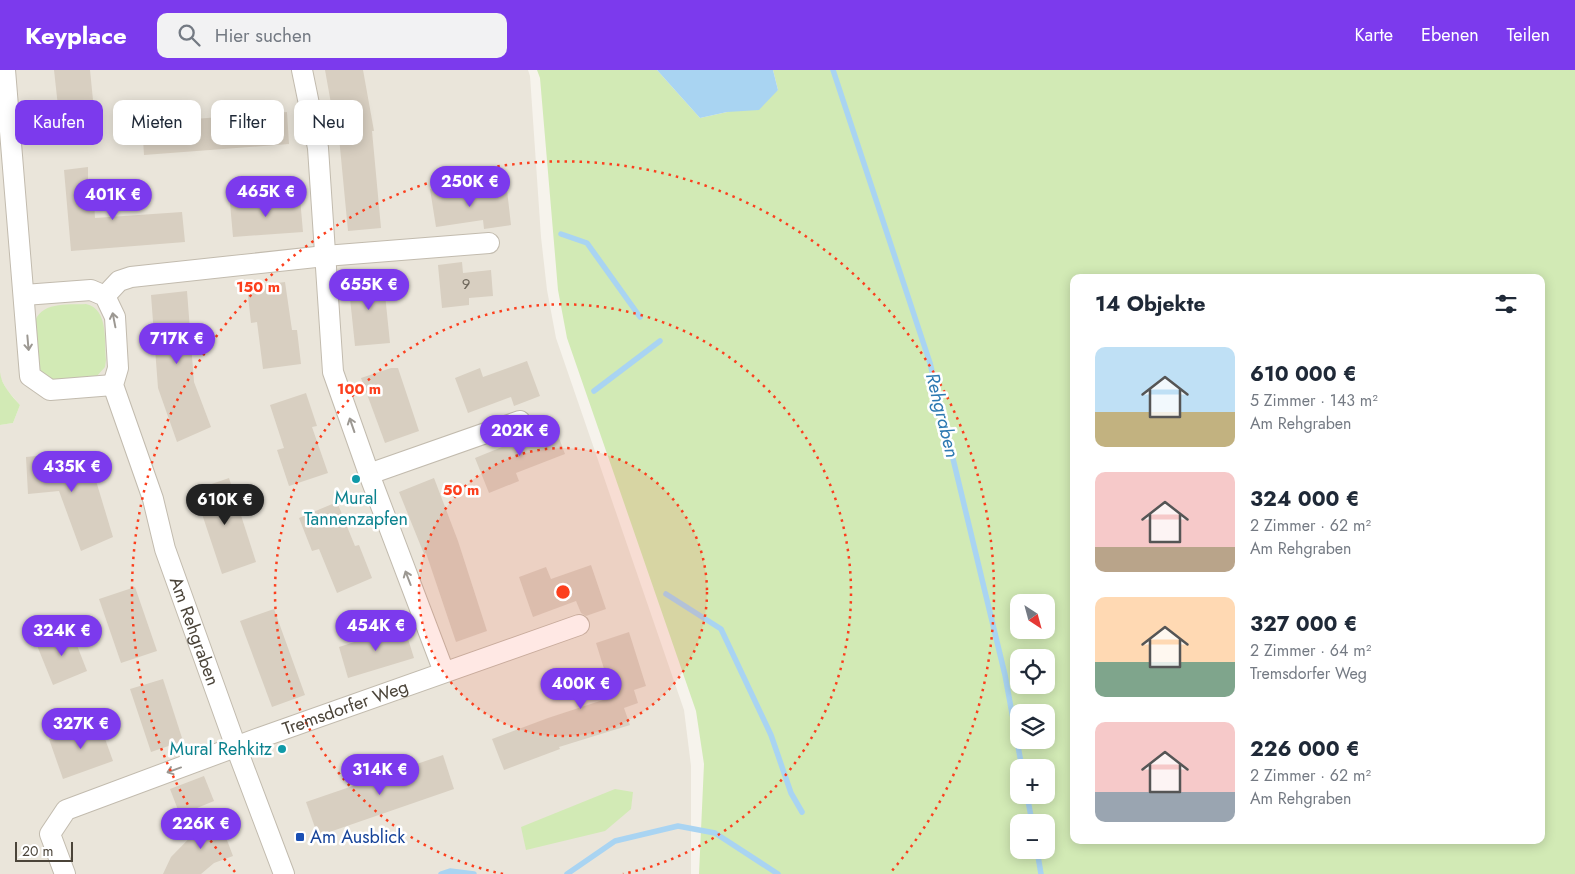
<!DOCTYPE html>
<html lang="de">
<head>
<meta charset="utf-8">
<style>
  :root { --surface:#fff; --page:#f2f2f3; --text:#1f2937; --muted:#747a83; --accent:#7c3aed }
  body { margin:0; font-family:Jost,sans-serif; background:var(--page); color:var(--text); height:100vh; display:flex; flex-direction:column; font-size:19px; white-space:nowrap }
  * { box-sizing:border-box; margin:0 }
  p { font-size:16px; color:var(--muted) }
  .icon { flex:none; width:28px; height:28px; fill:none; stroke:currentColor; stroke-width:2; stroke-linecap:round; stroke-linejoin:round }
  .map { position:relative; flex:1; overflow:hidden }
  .panel { position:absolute; left:1070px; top:204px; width:475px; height:570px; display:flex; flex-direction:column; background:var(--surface); border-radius:10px; box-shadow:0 2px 12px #0003 }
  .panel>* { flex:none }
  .top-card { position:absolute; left:15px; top:30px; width:475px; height:45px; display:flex; gap:10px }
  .needle { width:32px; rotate:144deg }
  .controls { position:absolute; left:1010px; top:524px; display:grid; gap:10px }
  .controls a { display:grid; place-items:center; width:45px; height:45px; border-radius:10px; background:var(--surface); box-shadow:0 2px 12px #0003; font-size:25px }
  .scale { position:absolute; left:15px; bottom:12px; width:58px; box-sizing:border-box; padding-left:5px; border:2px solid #4b4439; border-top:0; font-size:14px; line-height:18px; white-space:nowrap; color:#4b4439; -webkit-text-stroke:4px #fff; paint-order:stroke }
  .price { position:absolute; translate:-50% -42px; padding:0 11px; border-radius:18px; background:var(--accent); color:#fff; font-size:16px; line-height:32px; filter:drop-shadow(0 1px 2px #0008) }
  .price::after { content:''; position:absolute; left:50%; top:30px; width:15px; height:11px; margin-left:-8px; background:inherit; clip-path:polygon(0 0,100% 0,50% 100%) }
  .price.active { background:#222; color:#fff }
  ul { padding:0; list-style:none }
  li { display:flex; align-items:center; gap:15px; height:125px; padding:0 25px }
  li span { display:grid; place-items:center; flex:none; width:140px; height:100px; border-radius:10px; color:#555 }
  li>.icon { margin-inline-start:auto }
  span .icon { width:60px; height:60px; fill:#fffc; stroke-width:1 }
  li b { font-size:21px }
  h2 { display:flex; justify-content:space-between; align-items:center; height:60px; padding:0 25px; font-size:21px }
  .pill { padding:0 18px; border-radius:10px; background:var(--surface); box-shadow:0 2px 12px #0003; font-size:18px; line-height:45px }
  .pill.active { background:var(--accent); color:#fff }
  header { display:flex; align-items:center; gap:30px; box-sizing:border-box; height:70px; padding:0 25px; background:var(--accent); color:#fff }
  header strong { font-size:24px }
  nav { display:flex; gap:28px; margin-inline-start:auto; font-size:18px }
  .search { width:350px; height:45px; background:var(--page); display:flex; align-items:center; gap:12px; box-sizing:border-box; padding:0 18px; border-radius:10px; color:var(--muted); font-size:19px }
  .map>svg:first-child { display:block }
  .residential { fill:#eae5da }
  .green { fill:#d2eab5; fill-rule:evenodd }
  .water { fill:#a9d4f2 }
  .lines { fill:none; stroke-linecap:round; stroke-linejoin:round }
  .stream { stroke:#a9d4f2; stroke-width:5.5 }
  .building { fill:#d8cfc1 }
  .minor-casing { stroke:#c2bbae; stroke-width:22 }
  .minor { stroke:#fff; stroke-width:20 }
  .oneway { stroke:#9c9892 }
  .ring { fill:none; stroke:#fc3f1d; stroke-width:2.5; stroke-dasharray:2.5 5 }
  .culture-dot { fill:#0f9aa8; stroke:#fff; stroke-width:2 }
  .transit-dot { fill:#1a4fb4; stroke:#fff; stroke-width:2 }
  .labels { text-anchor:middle; stroke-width:5; stroke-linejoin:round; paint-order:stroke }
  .number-label { font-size:15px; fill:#6e675b }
  .culture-label { font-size:18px; fill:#0d838f; stroke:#fff }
  .street-label { font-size:18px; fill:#4b4439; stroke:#fff }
  .transit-label { font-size:18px; fill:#164399; stroke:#fff; text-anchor:start }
  .water-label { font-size:19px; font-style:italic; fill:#2e7ab2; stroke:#fff }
  .centre { fill:#fc3f1d; stroke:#fff; stroke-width:2.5 }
  .ring-label { font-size:15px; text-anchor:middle; font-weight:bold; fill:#fc3f1d; stroke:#fff; stroke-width:5; stroke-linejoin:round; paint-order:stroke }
</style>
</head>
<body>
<header>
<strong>Keyplace</strong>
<div class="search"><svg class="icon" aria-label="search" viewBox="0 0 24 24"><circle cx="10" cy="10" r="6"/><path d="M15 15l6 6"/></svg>Hier suchen</div>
<nav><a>Karte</a><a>Ebenen</a><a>Teilen</a></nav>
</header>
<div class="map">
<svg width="1575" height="804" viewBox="0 0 1575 804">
  <rect width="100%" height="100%" fill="#f6f3ec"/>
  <path class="residential" d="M 0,0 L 528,0 L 530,6 L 541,167 L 547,220 L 556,268 L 684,640 L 691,696 L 691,804 L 0,804 L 0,355 L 13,353 L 20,335 L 7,320 L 0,307 Z"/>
  <g class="green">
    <path d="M 537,0 L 657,0 L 700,48 L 727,42 L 778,20 L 773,0 L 1575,0 L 1575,804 L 699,804 L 704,694 L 696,641 L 567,268 L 558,220 L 540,8 ZM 1074,208 L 1541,208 L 1541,770 L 1074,770 ZM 1019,532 L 1046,532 L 1046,560 L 1019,560 ZM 1019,588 L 1046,588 L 1046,615 L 1019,615 ZM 1019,642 L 1046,642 L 1046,670 L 1019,670 ZM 1019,698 L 1046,698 L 1046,725 L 1019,725 ZM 1019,752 L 1046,752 L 1046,780 L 1019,780 Z"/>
    <path d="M 86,234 C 109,239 104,271 106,290 L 105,297 L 96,307 C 88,308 60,314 53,312 C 33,305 36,272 34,255 C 39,231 67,235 86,234 Z"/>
    <path d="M 0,302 C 1,315 12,326 20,335 L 13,353 L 0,355 Z"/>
    <path d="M 615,719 L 633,722 L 631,739 L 605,761 L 526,780 L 521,757 Z"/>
  </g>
  <path class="water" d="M 657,0 L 773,0 L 778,20 L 759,40 L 727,42 L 700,48 Z"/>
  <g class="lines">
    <g class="stream">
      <path d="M 833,0 L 930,293 L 1005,605 L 1022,698"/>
      <path d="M 561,164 L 587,173 L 640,247"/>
      <path d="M 594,321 L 660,271"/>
      <path d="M 666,524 L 721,559 L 771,665 L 791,723 L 802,742"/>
      <path d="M 1027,725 L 1032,752"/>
      <path d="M 1037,780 L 1041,804"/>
      <path d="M 441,804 L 450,801 L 474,804"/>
      <path d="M 567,804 L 615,771 L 678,756 L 715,763 L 778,804"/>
    </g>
  </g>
  <g class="building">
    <path d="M 54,0 L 90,0 L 96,60 L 61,64 Z"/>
    <path d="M 325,0 L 363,0 L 374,61 L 372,61 L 381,158 L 348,161 L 339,67 L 337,67 Z"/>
    <path d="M 287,42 L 289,74 L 144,85 L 142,53 Z"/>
    <path d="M 88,97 L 88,113 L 93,113 L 95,148 L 182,142 L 185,172 L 71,181 L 64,100 Z"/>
    <path d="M 456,114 L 458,126 L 507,120 L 511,155 L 484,159 L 483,150 L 436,157 L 430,119 Z"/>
    <path d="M 300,128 L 303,162 L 233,167 L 230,133 Z"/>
    <path d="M 462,192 L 463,203 L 491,200 L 493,226 L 469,228 L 469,235 L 442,238 L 438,195 Z"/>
    <path d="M 383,205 L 390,273 L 355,276 L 348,209 Z"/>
    <path d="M 285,212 L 292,260 L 297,260 L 301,294 L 263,299 L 257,252 L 251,253 L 247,217 Z"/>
    <path d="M 187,221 L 194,312 L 211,357 L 177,372 L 158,318 L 151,225 Z"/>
    <path d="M 527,291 L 540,326 L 514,336 L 511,327 L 468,343 L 455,308 L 480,298 L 483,307 Z"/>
    <path d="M 391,298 L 398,298 L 419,361 L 385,373 L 361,308 Z"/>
    <path d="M 306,323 L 317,356 L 312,357 L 328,403 L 289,416 L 277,380 L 284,378 L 270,335 Z"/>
    <path d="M 550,352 L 553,352 L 565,384 L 516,403 L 519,411 L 489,423 L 475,388 L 527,367 L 525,363 Z"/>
    <path d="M 87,381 L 113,467 L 81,481 L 59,421 L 28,424 L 26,387 Z"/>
    <path d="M 229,408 L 256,492 L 222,504 L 194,420 Z"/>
    <path d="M 434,408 L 458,471 L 487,561 L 456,572 L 426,483 L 424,484 L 399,422 Z"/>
    <path d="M 337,432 L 355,476 L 359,475 L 372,508 L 337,523 L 319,479 L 312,481 L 299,448 Z"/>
    <path d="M 591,495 L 606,539 L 586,546 L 581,543 L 576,531 L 533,547 L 519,507 L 546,497 L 551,509 Z"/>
    <path d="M 135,517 L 157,581 L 121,593 L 99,529 Z"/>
    <path d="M 274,539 L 305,625 L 272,637 L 240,551 Z"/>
    <path d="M 404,556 L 414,588 L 348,608 L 339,577 Z"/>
    <path d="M 71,560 L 87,601 L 53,615 L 36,573 Z"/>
    <path d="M 629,562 L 646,616 L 634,620 L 638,633 L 624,638 L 630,655 L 559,677 L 560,679 L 504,700 L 492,669 L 548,648 L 603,630 L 599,618 L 609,615 L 596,573 Z"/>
    <path d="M 163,609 L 183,671 L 151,682 L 130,619 Z"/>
    <path d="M 99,652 L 113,691 L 63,709 L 49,669 Z"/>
    <path d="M 443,685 L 454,719 L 318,766 L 306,732 Z"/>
    <path d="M 204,706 L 214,731 L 180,745 L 170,719 Z"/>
    <path d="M 216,741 L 233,786 L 214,793 L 201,804 L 163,804 L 171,787 Z"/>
  </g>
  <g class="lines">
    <g class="minor-casing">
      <g id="minor">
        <path d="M 5,0 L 30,306 L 50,320 L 113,315"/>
        <path d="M 302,0 L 318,78 L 333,302 L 369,404 L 444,602"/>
        <path id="s1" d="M 24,225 L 91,220 L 105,226 L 115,247 L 118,298 L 113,315 L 153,429 L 165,479 L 236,677 L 284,804"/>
        <path d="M 105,226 L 119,211 L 131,207 L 325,186 L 489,173"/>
        <path d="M 369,404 L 520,351"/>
        <path id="s2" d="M 65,804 L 50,764 L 66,740 L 262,667 L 579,555"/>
      </g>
    </g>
    <use href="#minor" class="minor"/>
  </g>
  <defs><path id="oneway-shaft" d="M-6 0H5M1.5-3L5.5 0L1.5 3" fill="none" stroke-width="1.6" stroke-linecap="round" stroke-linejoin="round" transform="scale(1.25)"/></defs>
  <g class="oneway">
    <use href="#oneway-shaft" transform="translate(114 250) rotate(-101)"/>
    <use href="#oneway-shaft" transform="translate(28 273) rotate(85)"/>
    <use href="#oneway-shaft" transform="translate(352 355) rotate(-109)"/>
    <use href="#oneway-shaft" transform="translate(408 508) rotate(-111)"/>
    <use href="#oneway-shaft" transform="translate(174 700) rotate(160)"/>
  </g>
  <circle cx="563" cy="522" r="144" fill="#fc3f1d" fill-opacity=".12"/>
  <g class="ring">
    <circle cx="563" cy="522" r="144"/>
    <path d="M503 804A288 288 0 1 1 623 804"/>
    <path d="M235 802A431 431 0 1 1 891 802"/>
  </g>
  <g class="culture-dot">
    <circle cx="356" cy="409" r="5"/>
    <circle cx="282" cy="679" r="5"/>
  </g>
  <rect class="transit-dot" x="295" y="762" width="10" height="10" rx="2.5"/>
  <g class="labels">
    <g class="number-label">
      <text x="466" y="219">9</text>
    </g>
    <g class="culture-label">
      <text x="356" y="434">Mural<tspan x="356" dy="21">Tannenzapfen</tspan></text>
      <text x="272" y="685" text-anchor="end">Mural Rehkitz</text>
    </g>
    <g class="street-label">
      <text dy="6" stroke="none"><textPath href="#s1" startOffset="434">Am Rehgraben</textPath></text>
      <text dy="6" stroke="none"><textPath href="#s2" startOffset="369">Tremsdorfer Weg</textPath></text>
    </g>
    <g class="transit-label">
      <text x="310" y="773">Am Ausblick</text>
    </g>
    <g class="water-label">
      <text transform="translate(943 345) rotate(76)" y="7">Rehgraben</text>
    </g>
  </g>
  <circle cx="563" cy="522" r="8" class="centre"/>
  <g class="ring-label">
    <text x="258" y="222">150 m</text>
    <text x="359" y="324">100 m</text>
    <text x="461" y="425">50 m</text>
  </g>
</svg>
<div class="controls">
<a><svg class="needle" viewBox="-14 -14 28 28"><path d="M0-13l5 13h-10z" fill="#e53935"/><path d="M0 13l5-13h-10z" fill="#747a83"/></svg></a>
<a><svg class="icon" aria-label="locate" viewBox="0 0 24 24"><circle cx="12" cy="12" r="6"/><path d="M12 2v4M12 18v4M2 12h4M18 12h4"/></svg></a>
<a><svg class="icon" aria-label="layers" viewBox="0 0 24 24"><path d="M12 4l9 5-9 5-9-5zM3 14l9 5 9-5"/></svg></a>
<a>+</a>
<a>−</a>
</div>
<div class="scale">20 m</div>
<b class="price" style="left:470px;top:138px">250K €</b>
<b class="price" style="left:266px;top:148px">465K €</b>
<b class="price" style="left:113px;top:151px">401K €</b>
<b class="price" style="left:369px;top:241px">655K €</b>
<b class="price" style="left:177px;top:295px">717K €</b>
<b class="price" style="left:520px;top:387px">202K €</b>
<b class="price" style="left:72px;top:423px">435K €</b>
<b class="price active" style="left:225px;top:456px">610K €</b>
<b class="price" style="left:376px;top:582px">454K €</b>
<b class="price" style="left:62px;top:587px">324K €</b>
<b class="price" style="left:581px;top:640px">400K €</b>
<b class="price" style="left:81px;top:680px">327K €</b>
<b class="price" style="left:380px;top:726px">314K €</b>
<b class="price" style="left:201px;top:780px">226K €</b>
<div class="top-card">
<a class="pill active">Kaufen</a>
<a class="pill">Mieten</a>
<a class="pill">Filter</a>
<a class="pill">Neu</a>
</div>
<section class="panel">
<h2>14 Objekte<svg class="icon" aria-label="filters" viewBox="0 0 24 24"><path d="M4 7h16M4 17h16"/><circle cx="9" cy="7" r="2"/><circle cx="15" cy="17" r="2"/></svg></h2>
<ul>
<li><span style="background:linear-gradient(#bfe0f5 65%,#c2b280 0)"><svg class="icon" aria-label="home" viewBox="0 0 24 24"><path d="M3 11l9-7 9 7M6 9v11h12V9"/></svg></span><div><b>610 000 €</b><p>5 Zimmer · 143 m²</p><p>Am Rehgraben</p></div></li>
<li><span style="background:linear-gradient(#f6c9c9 75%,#b9a48a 0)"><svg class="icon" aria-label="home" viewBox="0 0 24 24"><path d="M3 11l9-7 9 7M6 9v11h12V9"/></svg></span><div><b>324 000 €</b><p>2 Zimmer · 62 m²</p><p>Am Rehgraben</p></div></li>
<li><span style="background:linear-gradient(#ffd9b3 65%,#7fa58c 0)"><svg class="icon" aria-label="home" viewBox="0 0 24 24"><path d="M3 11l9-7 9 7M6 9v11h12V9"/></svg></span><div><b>327 000 €</b><p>2 Zimmer · 64 m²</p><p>Tremsdorfer Weg</p></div></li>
<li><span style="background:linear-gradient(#f6c9c9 70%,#9aa5b1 0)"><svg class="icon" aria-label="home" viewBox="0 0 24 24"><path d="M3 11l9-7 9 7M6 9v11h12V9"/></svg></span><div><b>226 000 €</b><p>2 Zimmer · 62 m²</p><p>Am Rehgraben</p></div></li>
</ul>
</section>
</div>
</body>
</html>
